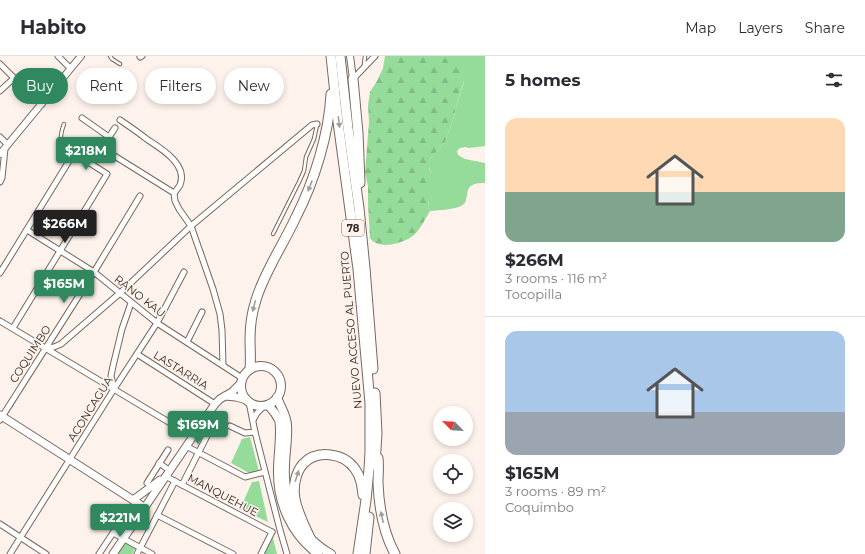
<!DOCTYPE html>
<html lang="en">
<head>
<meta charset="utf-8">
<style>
  :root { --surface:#fff; --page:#f7f7f7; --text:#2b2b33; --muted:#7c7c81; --line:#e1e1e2; --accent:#2f885e }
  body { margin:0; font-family:Montserrat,sans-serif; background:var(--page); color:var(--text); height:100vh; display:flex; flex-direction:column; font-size:15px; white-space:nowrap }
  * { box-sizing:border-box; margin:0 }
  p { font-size:13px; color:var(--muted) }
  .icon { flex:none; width:22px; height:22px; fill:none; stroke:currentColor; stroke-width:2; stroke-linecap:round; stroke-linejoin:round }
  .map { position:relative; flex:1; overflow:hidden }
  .drawer { display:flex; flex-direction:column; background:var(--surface); width:380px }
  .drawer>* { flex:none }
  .top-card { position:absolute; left:12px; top:12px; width:380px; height:36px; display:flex; gap:8px }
  .needle { width:26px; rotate:294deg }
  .tools { position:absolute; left:433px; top:350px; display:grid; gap:8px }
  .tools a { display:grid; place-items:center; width:40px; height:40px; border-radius:50%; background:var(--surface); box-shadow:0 2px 6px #0003; font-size:20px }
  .price { position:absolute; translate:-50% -34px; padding:0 9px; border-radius:4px; background:var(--accent); color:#fff; font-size:13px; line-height:26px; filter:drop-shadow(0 1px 2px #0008) }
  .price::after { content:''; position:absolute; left:50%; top:24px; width:12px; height:9px; margin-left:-6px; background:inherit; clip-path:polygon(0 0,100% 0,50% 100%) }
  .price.active { background:#222; color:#fff }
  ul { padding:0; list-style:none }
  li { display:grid; align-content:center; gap:8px; height:212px; padding:0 20px }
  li+li { border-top:1px solid var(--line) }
  li span { display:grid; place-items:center; height:124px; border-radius:12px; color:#555 }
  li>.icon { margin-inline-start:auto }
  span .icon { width:72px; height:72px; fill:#fffc; stroke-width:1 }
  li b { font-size:17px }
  h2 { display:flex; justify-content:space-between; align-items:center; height:48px; padding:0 20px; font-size:17px }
  .pill { padding:0 14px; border-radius:18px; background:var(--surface); box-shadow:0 2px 6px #0003; font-size:14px; line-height:36px }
  .pill.active { background:var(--accent); color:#fff }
  header { display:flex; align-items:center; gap:24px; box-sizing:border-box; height:56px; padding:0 20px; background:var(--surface); border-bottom:1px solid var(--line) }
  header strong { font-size:19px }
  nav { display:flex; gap:22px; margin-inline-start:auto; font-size:14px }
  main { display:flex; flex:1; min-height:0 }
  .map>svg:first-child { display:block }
  .grass { fill:#95db99 }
  .forest { fill:url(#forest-firs) }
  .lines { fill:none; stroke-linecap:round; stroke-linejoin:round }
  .service-casing { stroke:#77685d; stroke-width:4.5 }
  .minor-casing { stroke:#77685d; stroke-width:7 }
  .tertiary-casing { stroke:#77685d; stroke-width:8 }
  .secondary-casing { stroke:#77685d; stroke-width:9 }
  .trunk-casing { stroke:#77685d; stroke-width:10 }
  .motorway-casing { stroke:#77685d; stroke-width:11 }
  .service { stroke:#fff; stroke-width:2.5 }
  .minor { stroke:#fff; stroke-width:5 }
  .tertiary { stroke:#fff; stroke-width:6 }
  .secondary { stroke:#fff; stroke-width:7 }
  .trunk { stroke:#fff; stroke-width:8 }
  .motorway { stroke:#fff; stroke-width:9 }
  .oneway { fill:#a19e9c }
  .labels { text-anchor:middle; stroke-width:3; stroke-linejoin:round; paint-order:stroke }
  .shield { fill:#fef3ec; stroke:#6d655f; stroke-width:1 }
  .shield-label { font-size:10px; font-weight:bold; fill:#2f2823 }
  .street-label { font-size:11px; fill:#2f2823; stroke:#fef3ec }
</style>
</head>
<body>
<header>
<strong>Habito</strong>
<nav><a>Map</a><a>Layers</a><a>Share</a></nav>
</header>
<main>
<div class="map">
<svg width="485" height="498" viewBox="0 0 485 498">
  <defs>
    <pattern id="forest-firs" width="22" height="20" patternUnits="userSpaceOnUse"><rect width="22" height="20" fill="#95db99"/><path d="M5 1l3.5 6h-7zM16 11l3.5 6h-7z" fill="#81bc84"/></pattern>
  </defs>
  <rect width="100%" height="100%" fill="#fef3ec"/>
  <g class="grass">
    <path d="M 464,0 L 485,0 L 485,90 L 469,92 L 465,91 L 460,92 L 457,95 L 458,99 L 465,103 L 485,107 L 485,127 C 475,127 468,128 467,139 C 466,143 466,146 464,148 C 457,154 439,154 430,155 L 429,151 L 428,142 L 430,134 L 431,118 L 429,111 L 429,105 L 434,98 L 445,86 L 454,61 L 456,50 L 464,26 Z"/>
    <path d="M 250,381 L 259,415 L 249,417 L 231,407 L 242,383 Z"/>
    <path d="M 259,425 L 268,466 L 240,453 L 252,426 Z"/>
    <path d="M 272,478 L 277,498 L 262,498 Z"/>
    <path d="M 124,486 L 135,493 L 132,498 L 115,498 Z"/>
  </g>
  <path class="forest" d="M 385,0 L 464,0 L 464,25 L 456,50 L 454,61 L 445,86 L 434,98 L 429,105 L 429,112 L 431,118 L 435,122 C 431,133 426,143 430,155 C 425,163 421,172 414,179 C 405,187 378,195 370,182 L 368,148 L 368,130 L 365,117 L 369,66 L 368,49 L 370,36 L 377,25 L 383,12 Z"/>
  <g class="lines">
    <g class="service-casing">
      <g id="service">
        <path d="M 110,0 L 112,3 L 120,8"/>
        <path d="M 364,9 L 365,0"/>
        <path d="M 64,68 C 58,84 60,87 74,97"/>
        <path d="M 273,178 L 299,126 L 304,115 L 306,101 L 314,83 L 317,69"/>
      </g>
    </g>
    <g class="minor-casing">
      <g id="minor">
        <path d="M 58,0 L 70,12"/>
        <path d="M 140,1 L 142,0"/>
        <path d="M 0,8 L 30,38 L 42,48"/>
        <path d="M 353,23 L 375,0"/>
        <path d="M 0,35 L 14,22"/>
        <path d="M 82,62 L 109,81 C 107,85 102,90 105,94 L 174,137 L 175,145 L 179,153 L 191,170 L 213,233 L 220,258 L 222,274 L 223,309"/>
        <path d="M 120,64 C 129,70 139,77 148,84 C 162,93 188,109 180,129 C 178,132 176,135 174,137"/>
        <path d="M 0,81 L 8,89"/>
        <path d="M 109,81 L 115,72"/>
        <path d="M 0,126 L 2,122 L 5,93"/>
        <path d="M 27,174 L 94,216 L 157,267 L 242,322"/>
        <path d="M 0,217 L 74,97 L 107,118 L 13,272"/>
        <path d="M 0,265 L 192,380"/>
        <path d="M 187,286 L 202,256"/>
        <path d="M 46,292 L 54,291 L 61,288 L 120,237 L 191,170 L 312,69 L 317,68"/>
        <path d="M 137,298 L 215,348"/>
        <path d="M 114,333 L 111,320 L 113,310 L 122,273 L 131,247"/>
        <path d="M 249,346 L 255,376 L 280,474 L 287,498"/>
        <path d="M 0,364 L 94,216 L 140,140"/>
        <path d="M 253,364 L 257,357 L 264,350"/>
        <path d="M 230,370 L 245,377 L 255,376"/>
        <path d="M 186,390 L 245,421 L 265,416"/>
        <path d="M 159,407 L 169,414"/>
        <path d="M 165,420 L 272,476"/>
        <path d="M 147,427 L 168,394"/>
        <path d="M 182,429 L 210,374"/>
        <path d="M 157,459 L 233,498"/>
        <path d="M 0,468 L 46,498"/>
        <path d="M 113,477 L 152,498"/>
        <path d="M 10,498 L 114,333 L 157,267 L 184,216"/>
        <path d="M 99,498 L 127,456"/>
        <path d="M 137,498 L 175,425"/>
        <path d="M 261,498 L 272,476"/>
      </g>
    </g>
    <g class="tertiary-casing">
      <g id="tertiary">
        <path d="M 350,0 L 353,23"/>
        <path d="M 0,98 L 81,0"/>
      </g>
    </g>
    <g class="secondary-casing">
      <g id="secondary">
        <path d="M 225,340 L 236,341 L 247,344"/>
        <path d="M 0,359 L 144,451"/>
        <path d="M 133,444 L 160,424"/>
        <path d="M 113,498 L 215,348 L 220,343 L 232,336 L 241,327"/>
      </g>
    </g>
    <g class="trunk-casing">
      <g id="trunk">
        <circle cx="261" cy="330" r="20"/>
        <path d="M 277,341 C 280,351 287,359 287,370 C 288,383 285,397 285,410 C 283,446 299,480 331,498"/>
        <path d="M 268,349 C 272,353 276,358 279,364 C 282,374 278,400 278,413 C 277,446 291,478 318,498"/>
      </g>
    </g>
    <g class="motorway-casing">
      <g id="motorway">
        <path d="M 331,0 L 338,66 L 358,213 L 370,347 L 370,396 L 369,413 L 366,444 L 358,498"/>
        <path d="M 340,0 L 348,72 L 359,152 L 365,212 L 373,313"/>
        <path d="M 353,23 L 358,77 L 360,127"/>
        <path d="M 250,313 C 251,303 250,293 250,283 C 250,270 252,256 256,244 C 260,230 267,217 273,205 C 281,190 289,176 296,161 C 314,126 329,78 331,38"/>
        <path d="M 375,337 L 377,377 L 375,409"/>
        <path d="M 378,402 C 379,410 378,419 378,427 C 379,452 383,476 395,498"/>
        <path d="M 311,484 C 305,471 298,458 295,443 C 293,432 295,417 303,408 C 317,393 344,397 355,413 C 361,421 362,430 363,439"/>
        <path d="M 365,498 L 369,461"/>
      </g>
    </g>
    <use href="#service" class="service"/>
    <use href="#minor" class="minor"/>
    <use href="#tertiary" class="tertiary"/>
    <use href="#secondary" class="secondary"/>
    <use href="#trunk" class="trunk"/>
    <use href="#motorway" class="motorway"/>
  </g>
  <defs><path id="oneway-solid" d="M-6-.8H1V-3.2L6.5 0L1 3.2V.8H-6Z"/></defs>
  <g class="oneway">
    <use href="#oneway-solid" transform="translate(339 66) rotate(83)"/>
    <use href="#oneway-solid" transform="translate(310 130) rotate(111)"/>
    <use href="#oneway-solid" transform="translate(254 250) rotate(104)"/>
    <use href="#oneway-solid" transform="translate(297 420) rotate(-72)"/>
    <use href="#oneway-solid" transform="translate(382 461) rotate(-102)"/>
  </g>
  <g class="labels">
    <rect class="shield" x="342" y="164" width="22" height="16" rx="3"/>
    <g class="shield-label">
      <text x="353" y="176">78</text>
    </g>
    <g class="street-label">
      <text transform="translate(140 240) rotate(38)" y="4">RANO KAU</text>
      <text transform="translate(351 274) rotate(-95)" y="4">NUEVO ACCESO AL PUERTO</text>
      <text transform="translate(30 298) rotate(-57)" y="4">COQUIMBO</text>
      <text transform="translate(181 314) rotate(32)" y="4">LASTARRIA</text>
      <text transform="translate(90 353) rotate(-58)" y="4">ACONCAGUA</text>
      <text transform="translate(223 439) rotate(28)" y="4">MANQUEHUE</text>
    </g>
  </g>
</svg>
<div class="tools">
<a><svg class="needle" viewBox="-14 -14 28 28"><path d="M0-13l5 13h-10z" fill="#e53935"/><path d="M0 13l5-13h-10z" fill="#7c7c81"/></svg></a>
<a><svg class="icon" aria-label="locate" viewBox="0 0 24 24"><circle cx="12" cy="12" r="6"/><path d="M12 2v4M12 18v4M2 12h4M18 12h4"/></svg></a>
<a><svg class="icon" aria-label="layers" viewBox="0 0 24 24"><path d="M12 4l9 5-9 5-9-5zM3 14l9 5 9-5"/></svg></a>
</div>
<b class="price" style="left:86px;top:115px">$218M</b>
<b class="price active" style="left:65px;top:188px">$266M</b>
<b class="price" style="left:64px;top:248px">$165M</b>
<b class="price" style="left:198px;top:389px">$169M</b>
<b class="price" style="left:120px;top:482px">$221M</b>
<div class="top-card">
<a class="pill active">Buy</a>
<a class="pill">Rent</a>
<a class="pill">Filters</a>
<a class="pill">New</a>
</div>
</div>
<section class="drawer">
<h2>5 homes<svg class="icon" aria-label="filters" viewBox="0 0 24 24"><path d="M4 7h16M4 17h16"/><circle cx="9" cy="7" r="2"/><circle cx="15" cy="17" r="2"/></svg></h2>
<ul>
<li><span style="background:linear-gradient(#ffd9b3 60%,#7fa58c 0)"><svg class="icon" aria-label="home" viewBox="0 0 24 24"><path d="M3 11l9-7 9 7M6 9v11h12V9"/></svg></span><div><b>$266M</b><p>3 rooms · 116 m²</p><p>Tocopilla</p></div></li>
<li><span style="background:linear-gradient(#a9c7e8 65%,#9aa5b1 0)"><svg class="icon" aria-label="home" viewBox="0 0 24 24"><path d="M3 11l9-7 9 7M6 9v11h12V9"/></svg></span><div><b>$165M</b><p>3 rooms · 89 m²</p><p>Coquimbo</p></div></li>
</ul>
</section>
</main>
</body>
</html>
